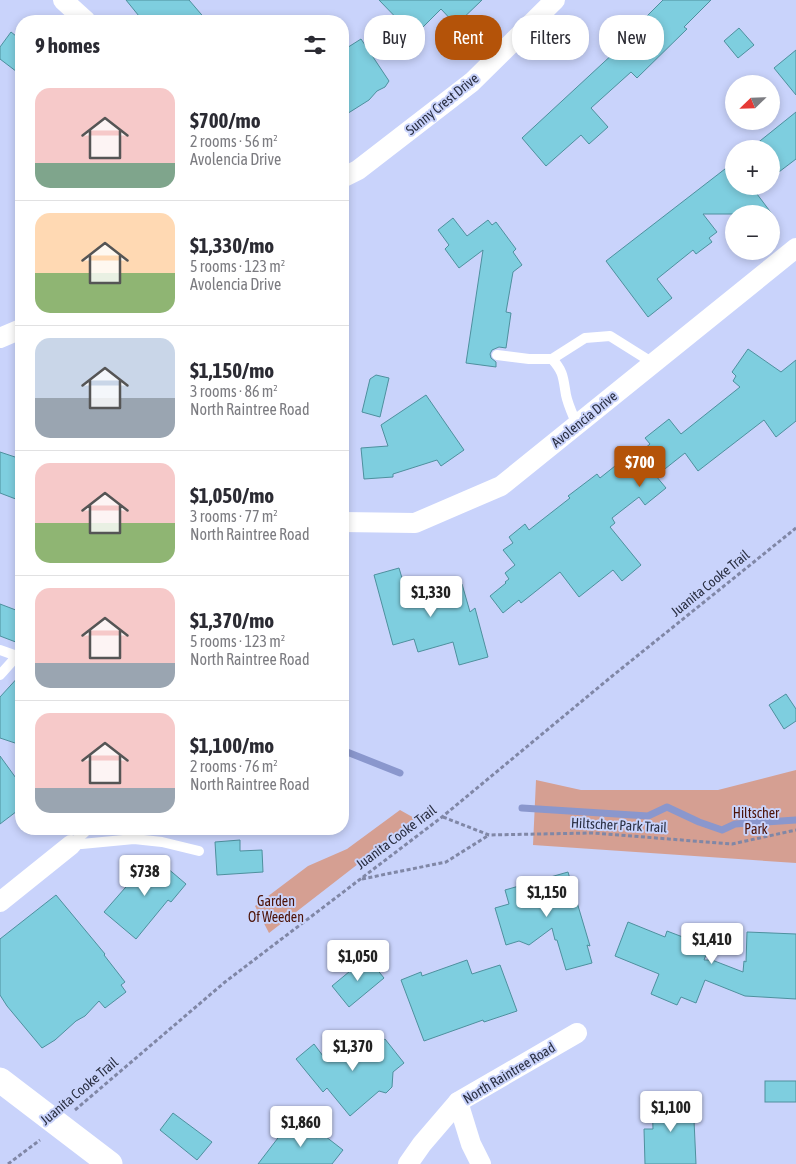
<!DOCTYPE html>
<html lang="en">
<head>
<meta charset="utf-8">
<style>
  :root { --surface:#fff; --page:#f7f7f7; --text:#2b2b33; --muted:#7c7c81; --line:#e1e1e2; --accent:#b45309 }
  body { margin:0; font-family:"Asap Condensed",sans-serif; background:var(--page); color:var(--text); height:100vh; display:flex; flex-direction:column; font-size:19px; white-space:nowrap }
  * { box-sizing:border-box; margin:0 }
  p { font-size:16px; color:var(--muted) }
  .icon { flex:none; width:28px; height:28px; fill:none; stroke:currentColor; stroke-width:2; stroke-linecap:round; stroke-linejoin:round }
  .map { position:relative; flex:1; overflow:hidden }
  .details { position:absolute; left:15px; top:15px; width:334px; height:820px; display:flex; flex-direction:column; background:var(--surface); border-radius:20px; box-shadow:0 2px 8px #0003 }
  .details>* { flex:none }
  .hud { position:absolute; left:364px; top:15px; width:356px; height:45px; display:flex; gap:10px }
  .needle { width:32px; rotate:247deg }
  .buttons { position:absolute; left:725px; top:75px; display:grid; gap:10px }
  .buttons a { display:grid; place-items:center; width:55px; height:55px; border-radius:50%; background:var(--surface); box-shadow:0 2px 8px #0003; font-size:25px }
  .price { position:absolute; translate:-50% -42px; padding:0 11px; border-radius:5px; background:#fff; color:#222; font-size:16px; line-height:32px; filter:drop-shadow(0 1px 2px #0008) }
  .price::after { content:''; position:absolute; left:50%; top:30px; width:15px; height:11px; margin-left:-8px; background:inherit; clip-path:polygon(0 0,100% 0,50% 100%) }
  .price.active { background:var(--accent); color:#fff }
  ul { padding:0; list-style:none }
  li { display:flex; align-items:center; gap:15px; height:125px; padding:0 20px }
  li+li { border-top:1px solid var(--line) }
  li span { display:grid; place-items:center; flex:none; width:140px; height:100px; border-radius:15px; color:#555 }
  li>.icon { margin-inline-start:auto }
  span .icon { width:60px; height:60px; fill:#fffc; stroke-width:1 }
  li b { font-size:21px }
  h2 { display:flex; justify-content:space-between; align-items:center; height:60px; padding:0 20px; font-size:21px }
  .pill { padding:0 18px; border-radius:20px; background:var(--surface); box-shadow:0 2px 8px #0003; font-size:18px; line-height:45px }
  .pill.active { background:var(--accent); color:#fff }
  .map>svg:first-child { display:block }
  .green { fill:#d59f92 }
  .lines { fill:none; stroke-linecap:round; stroke-linejoin:round }
  .stream { stroke:#8a97cd; stroke-width:7 }
  .building { fill:#7ecedf; stroke:#4e909e }
  .path { stroke:#8087a6; stroke-width:3; stroke-dasharray:4 2.5; stroke-linecap:butt }
  .service { stroke:#fff; stroke-width:10 }
  .minor { stroke:#fff; stroke-width:20 }
  .tertiary { stroke:#fff; stroke-width:25 }
  .labels { text-anchor:middle; stroke-width:4; stroke-linejoin:round; paint-order:stroke }
  .street-label { font-size:14px; fill:#2a2f42; stroke:#c9d3fb }
  .park-label { font-size:14px; fill:#4c1206; stroke:#c9d3fb }
</style>
</head>
<body>
<div class="map">
<svg width="796" height="1164" viewBox="0 0 796 1164">
  <rect width="100%" height="100%" fill="#c9d3fb"/>
  <g class="green">
    <path d="M 796,770 L 796,863 L 533,845 L 536,780 L 581,790 L 718,790 Z"/>
    <path d="M 400,810 L 416,819 L 269,933 L 255,906 L 308,866 L 347,849 Z"/>
  </g>
  <g class="lines">
    <g class="stream">
      <path d="M 342,750 L 400,773"/>
      <path d="M 522,808 L 648,816 L 667,807 L 699,822 L 722,830 L 735,824 L 796,820"/>
    </g>
  </g>
  <g class="building">
    <path d="M 126,0 L 189,0 L 207,21 L 143,21 Z"/>
    <path d="M 379,0 L 482,0 L 456,25 L 441,9 L 422,28 L 417,23 L 409,31 Z"/>
    <path d="M 663,0 L 711,0 L 684,27 L 687,29 L 637,78 L 631,72 L 591,108 L 608,127 L 589,144 L 581,135 L 546,166 L 522,138 L 616,51 L 609,44 L 630,23 L 635,28 Z"/>
    <path d="M 739,28 L 754,45 L 738,58 L 724,41 Z"/>
    <path d="M 11,32 L 21,40 L 21,75 L 0,59 L 0,47 Z"/>
    <path d="M 361,39 L 389,81 L 385,87 L 377,91 L 369,100 L 342,117 L 342,51 Z"/>
    <path d="M 796,50 L 796,95 L 774,68 Z"/>
    <path d="M 796,112 L 796,159 L 771,178 L 771,149 L 750,149 Z"/>
    <path d="M 734,162 L 734,186 L 751,186 L 772,214 L 703,214 L 717,232 L 709,238 L 712,242 L 696,254 L 693,250 L 657,279 L 672,298 L 648,317 L 606,261 Z"/>
    <path d="M 453,218 L 467,236 L 488,220 L 492,225 L 496,222 L 516,249 L 513,252 L 522,265 L 513,272 L 506,312 L 511,313 L 506,348 L 499,347 L 492,350 L 490,354 L 491,358 L 496,362 L 496,367 L 466,363 L 483,250 L 459,268 L 445,249 L 449,245 L 438,230 Z"/>
    <path d="M 748,349 L 781,372 L 796,360 L 796,421 L 776,437 L 764,420 L 698,471 L 685,453 L 656,476 L 666,488 L 645,505 L 639,497 L 612,518 L 615,523 L 610,527 L 641,565 L 622,581 L 613,570 L 579,597 L 560,572 L 521,603 L 519,600 L 503,613 L 490,596 L 506,583 L 505,582 L 509,579 L 505,573 L 515,565 L 503,550 L 513,543 L 509,537 L 525,524 L 529,530 L 570,498 L 568,496 L 597,474 L 600,478 L 615,466 L 619,470 L 650,444 L 645,438 L 669,419 L 681,434 L 740,387 L 733,381 L 736,376 L 732,372 Z"/>
    <path d="M 376,375 L 389,378 L 380,417 L 362,412 L 370,379 Z"/>
    <path d="M 426,395 L 464,450 L 441,466 L 437,460 L 393,474 L 393,477 L 364,479 L 361,448 L 388,446 L 381,425 Z"/>
    <path d="M 0,452 L 21,459 L 21,501 L 0,493 Z"/>
    <path d="M 399,568 L 408,598 L 462,584 L 470,612 L 475,608 L 488,657 L 459,665 L 453,642 L 418,652 L 414,639 L 393,645 L 374,575 Z"/>
    <path d="M 0,604 L 21,612 L 21,644 L 0,636 Z"/>
    <path d="M 21,674 L 21,745 L 0,738 L 0,697 Z"/>
    <path d="M 786,694 L 796,709 L 796,721 L 784,729 L 769,705 Z"/>
    <path d="M 0,756 L 21,785 L 21,808 L 0,824 Z"/>
    <path d="M 240,840 L 240,851 L 262,850 L 263,872 L 217,875 L 215,842 Z"/>
    <path d="M 153,856 L 186,884 L 171,902 L 168,900 L 136,939 L 104,912 Z"/>
    <path d="M 568,872 L 590,946 L 587,945 L 592,963 L 566,970 L 557,940 L 555,940 L 552,928 L 529,945 L 519,941 L 506,945 L 495,908 L 509,904 L 505,890 Z"/>
    <path d="M 56,895 L 105,954 L 104,955 L 125,982 L 121,985 L 126,992 L 105,1008 L 99,1001 L 85,1016 L 76,1021 L 55,1040 L 42,1048 L 7,1006 L 0,995 L 0,939 Z"/>
    <path d="M 628,922 L 665,937 L 667,931 L 709,947 L 704,960 L 712,960 L 743,972 L 744,961 L 746,962 L 747,932 L 796,934 L 796,999 L 745,996 L 705,980 L 696,1003 L 681,997 L 677,1005 L 651,994 L 659,974 L 615,956 Z"/>
    <path d="M 367,957 L 384,978 L 349,1007 L 332,986 Z"/>
    <path d="M 467,960 L 472,974 L 500,965 L 517,1011 L 484,1022 L 483,1020 L 424,1041 L 401,980 L 421,972 L 422,976 Z"/>
    <path d="M 356,1035 L 368,1049 L 376,1043 L 377,1045 L 385,1039 L 404,1063 L 393,1072 L 392,1087 L 386,1093 L 379,1091 L 350,1116 L 327,1088 L 323,1092 L 296,1059 L 314,1044 L 326,1060 Z"/>
    <rect x="765" y="1081" width="31" height="21"/>
    <path d="M 693,1098 L 696,1164 L 645,1164 L 644,1129 L 653,1129 L 652,1099 Z"/>
    <path d="M 173,1113 L 212,1142 L 197,1160 L 160,1130 Z"/>
    <path d="M 291,1121 L 299,1127 L 301,1126 L 317,1138 L 321,1133 L 343,1150 L 332,1164 L 258,1164 Z"/>
  </g>
  <g class="lines">
    <g class="path">
      <path d="M 443,817 L 489,835 L 593,833 L 732,844 L 796,830"/>
      <path d="M 362,879 L 446,862 L 489,835"/>
      <path d="M 75,1110 L 225,982 L 442,817 L 611,677 L 796,528"/>
      <path d="M 8,1164 L 40,1140"/>
    </g>
    <g class="service">
      <path d="M 497,355 L 529,359 L 552,359 C 564,372 563,378 566,395 C 568,405 573,415 577,425"/>
      <path d="M 552,359 L 585,338 L 610,336 L 653,363"/>
      <path d="M 0,650 L 17,656 L 0,675"/>
      <path d="M 71,845 L 134,839 L 162,842 L 199,851"/>
      <path d="M 71,845 L 88,829"/>
    </g>
    <g class="minor">
      <path d="M 63,0 L 86,21"/>
      <path d="M 342,178 L 358,170 L 472,82 L 555,0"/>
      <path d="M 0,338 L 21,329"/>
      <path d="M 342,522 L 415,523 L 501,486 L 796,248"/>
      <path d="M 0,902 L 71,845"/>
      <path d="M 458,1102 L 471,1144 L 481,1164"/>
      <path d="M 408,1164 L 422,1144 L 458,1102 L 577,1033"/>
    </g>
    <path class="tertiary" d="M 0,1080 L 110,1164"/>
  </g>
  <g class="labels">
    <g class="street-label">
      <text transform="translate(442 104) rotate(-39)" y="5">Sunny Crest Drive</text>
      <text transform="translate(584 419) rotate(-39)" y="5">Avolencia Drive</text>
      <text transform="translate(710 583) rotate(-39)" y="5">Juanita Cooke Trail</text>
      <text transform="translate(619 825) rotate(3)" y="5">Hiltscher Park Trail</text>
      <text transform="translate(396 837) rotate(-37)" y="5">Juanita Cooke Trail</text>
      <text transform="translate(509 1073) rotate(-31)" y="5">North Raintree Road</text>
      <text transform="translate(79 1091) rotate(-40)" y="5">Juanita Cooke Trail</text>
    </g>
    <g class="park-label">
      <text x="756" y="818">Hiltscher<tspan x="756" dy="16">Park</tspan></text>
      <text x="276" y="906">Garden<tspan x="276" dy="16">Of Weeden</tspan></text>
    </g>
  </g>
</svg>
<div class="buttons">
<a><svg class="needle" viewBox="-14 -14 28 28"><path d="M0-13l5 13h-10z" fill="#e53935"/><path d="M0 13l5-13h-10z" fill="#7c7c81"/></svg></a>
<a>+</a>
<a>−</a>
</div>
<b class="price active" style="left:640px;top:488px">$700</b>
<b class="price" style="left:431px;top:618px">$1,330</b>
<b class="price" style="left:145px;top:897px">$738</b>
<b class="price" style="left:547px;top:918px">$1,150</b>
<b class="price" style="left:712px;top:965px">$1,410</b>
<b class="price" style="left:358px;top:982px">$1,050</b>
<b class="price" style="left:353px;top:1072px">$1,370</b>
<b class="price" style="left:671px;top:1133px">$1,100</b>
<b class="price" style="left:301px;top:1148px">$1,860</b>
<div class="hud">
<a class="pill">Buy</a>
<a class="pill active">Rent</a>
<a class="pill">Filters</a>
<a class="pill">New</a>
</div>
<section class="details">
<h2>9 homes<svg class="icon" aria-label="filters" viewBox="0 0 24 24"><path d="M4 7h16M4 17h16"/><circle cx="9" cy="7" r="2"/><circle cx="15" cy="17" r="2"/></svg></h2>
<ul>
<li><span style="background:linear-gradient(#f6c9c9 75%,#7fa58c 0)"><svg class="icon" aria-label="home" viewBox="0 0 24 24"><path d="M3 11l9-7 9 7M6 9v11h12V9"/></svg></span><div><b>$700/mo</b><p>2 rooms · 56 m²</p><p>Avolencia Drive</p></div></li>
<li><span style="background:linear-gradient(#ffd9b3 60%,#8fb573 0)"><svg class="icon" aria-label="home" viewBox="0 0 24 24"><path d="M3 11l9-7 9 7M6 9v11h12V9"/></svg></span><div><b>$1,330/mo</b><p>5 rooms · 123 m²</p><p>Avolencia Drive</p></div></li>
<li><span style="background:linear-gradient(#c9d6e8 60%,#9aa5b1 0)"><svg class="icon" aria-label="home" viewBox="0 0 24 24"><path d="M3 11l9-7 9 7M6 9v11h12V9"/></svg></span><div><b>$1,150/mo</b><p>3 rooms · 86 m²</p><p>North Raintree Road</p></div></li>
<li><span style="background:linear-gradient(#f6c9c9 60%,#8fb573 0)"><svg class="icon" aria-label="home" viewBox="0 0 24 24"><path d="M3 11l9-7 9 7M6 9v11h12V9"/></svg></span><div><b>$1,050/mo</b><p>3 rooms · 77 m²</p><p>North Raintree Road</p></div></li>
<li><span style="background:linear-gradient(#f6c9c9 75%,#9aa5b1 0)"><svg class="icon" aria-label="home" viewBox="0 0 24 24"><path d="M3 11l9-7 9 7M6 9v11h12V9"/></svg></span><div><b>$1,370/mo</b><p>5 rooms · 123 m²</p><p>North Raintree Road</p></div></li>
<li><span style="background:linear-gradient(#f6c9c9 75%,#9aa5b1 0)"><svg class="icon" aria-label="home" viewBox="0 0 24 24"><path d="M3 11l9-7 9 7M6 9v11h12V9"/></svg></span><div><b>$1,100/mo</b><p>2 rooms · 76 m²</p><p>North Raintree Road</p></div></li>
</ul>
</section>
</div>
</body>
</html>
